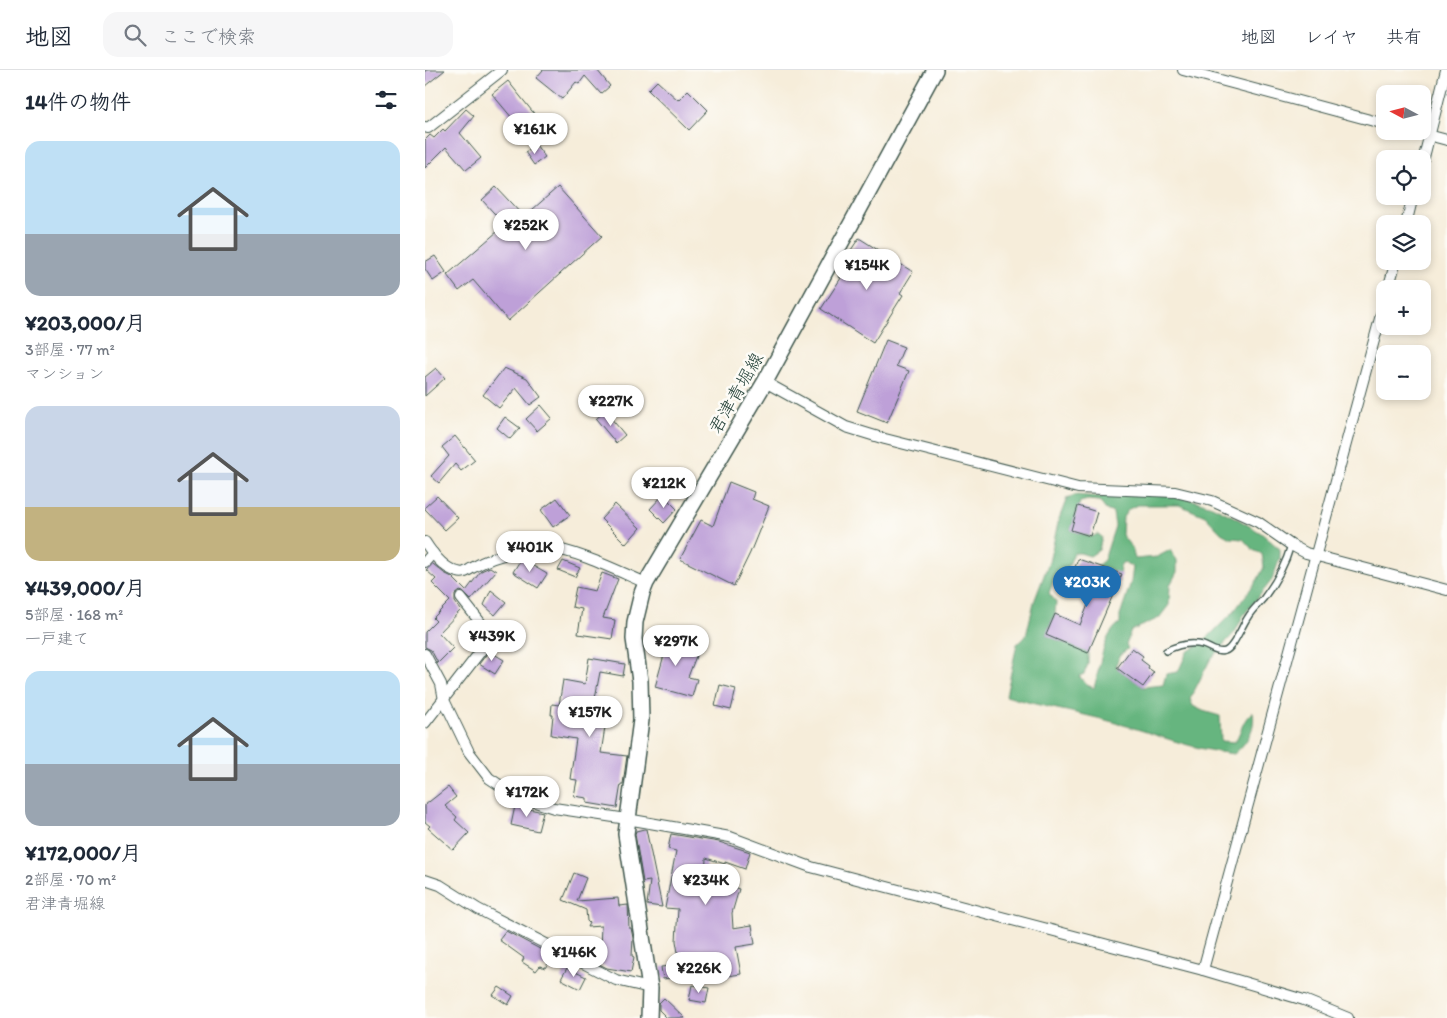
<!DOCTYPE html>
<html lang="ja">
<head>
<meta charset="utf-8">
<style>
  :root { --surface:#fff; --page:#f6f6f7; --text:#1f2937; --muted:#747a83; --line:#e0e1e3; --accent:#1f6fb2 }
  body { margin:0; font-family:Itim,"Klee One",sans-serif; background:var(--page); color:var(--text); height:100vh; display:flex; flex-direction:column; font-size:19px; white-space:nowrap }
  * { box-sizing:border-box; margin:0 }
  p { font-size:16px; color:var(--muted) }
  .icon { flex:none; width:28px; height:28px; fill:none; stroke:currentColor; stroke-width:2; stroke-linecap:round; stroke-linejoin:round }
  .map { position:relative; flex:1; overflow:hidden }
  .details { display:flex; flex-direction:column; background:var(--surface); width:425px }
  .details>* { flex:none }
  .needle { width:32px; rotate:277deg }
  .controls { position:absolute; left:951px; top:15px; display:grid; gap:10px }
  .controls a { display:grid; place-items:center; width:55px; height:55px; border-radius:10px; background:var(--surface); box-shadow:0 2px 8px #0003; font-size:25px }
  .price { position:absolute; translate:-50% -42px; padding:0 11px; border-radius:18px; background:#fff; color:#222; font-size:16px; line-height:32px; filter:drop-shadow(0 1px 2px #0008) }
  .price::after { content:''; position:absolute; left:50%; top:30px; width:15px; height:11px; margin-left:-8px; background:inherit; clip-path:polygon(0 0,100% 0,50% 100%) }
  .price.on { background:var(--accent); color:#fff }
  ul { padding:0; list-style:none }
  li { display:grid; align-content:center; gap:10px; height:265px; padding:0 25px }
  li span { display:grid; place-items:center; height:155px; border-radius:15px; color:#555 }
  li>.icon { margin-inline-start:auto }
  span .icon { width:90px; height:90px; fill:#fffc; stroke-width:1 }
  li b { font-size:21px }
  h2 { display:flex; justify-content:space-between; align-items:center; height:60px; padding:0 25px; font-size:21px }
  header { display:flex; align-items:center; gap:30px; box-sizing:border-box; height:70px; padding:0 25px; background:var(--surface); border-bottom:1px solid var(--line) }
  header strong { font-size:24px }
  nav { display:flex; gap:28px; margin-inline-start:auto; font-size:18px }
  .search { width:350px; height:45px; background:var(--page); display:flex; align-items:center; gap:12px; box-sizing:border-box; padding:0 18px; border-radius:15px; color:var(--muted); font-size:19px }
  main { display:flex; flex:1; min-height:0 }
  .map>svg:first-child { display:block }
  .forest { fill:#66b57f; stroke:#42795a; fill-rule:evenodd }
  .building { fill:#bea0d8 }
  .lines { fill:none; stroke-linecap:round; stroke-linejoin:round }
  .service-casing { stroke:#3f574d; stroke-width:8 }
  .minor-casing { stroke:#3f574d; stroke-width:12 }
  .secondary-casing { stroke:#3f574d; stroke-width:18 }
  .service { stroke:#fff; stroke-width:5 }
  .minor { stroke:#fff; stroke-width:10 }
  .secondary { stroke:#fff; stroke-width:15 }
  .labels { text-anchor:middle; stroke-width:5; stroke-linejoin:round; paint-order:stroke }
  .street-label { font-size:18px; fill:#1f3d34; stroke:#fdfcf7 }
</style>
</head>
<body>
<header>
<strong>地図</strong>
<div class="search"><svg class="icon" aria-label="search" viewBox="0 0 24 24"><circle cx="10" cy="10" r="6"/><path d="M15 15l6 6"/></svg>ここで検索</div>
<nav><a>地図</a><a>レイヤ</a><a>共有</a></nav>
</header>
<main>
<section class="details">
<h2>14件の物件<svg class="icon" aria-label="filters" viewBox="0 0 24 24"><path d="M4 7h16M4 17h16"/><circle cx="9" cy="7" r="2"/><circle cx="15" cy="17" r="2"/></svg></h2>
<ul>
<li><span style="background:linear-gradient(#bfe0f5 60%,#9aa5b1 0)"><svg class="icon" aria-label="home" viewBox="0 0 24 24"><path d="M3 11l9-7 9 7M6 9v11h12V9"/></svg></span><div><b>¥203,000/月</b><p>3部屋 · 77 m²</p><p>マンション</p></div></li>
<li><span style="background:linear-gradient(#c9d6e8 65%,#c2b280 0)"><svg class="icon" aria-label="home" viewBox="0 0 24 24"><path d="M3 11l9-7 9 7M6 9v11h12V9"/></svg></span><div><b>¥439,000/月</b><p>5部屋 · 168 m²</p><p>一戸建て</p></div></li>
<li><span style="background:linear-gradient(#bfe0f5 60%,#9aa5b1 0)"><svg class="icon" aria-label="home" viewBox="0 0 24 24"><path d="M3 11l9-7 9 7M6 9v11h12V9"/></svg></span><div><b>¥172,000/月</b><p>2部屋 · 70 m²</p><p>君津青堀線</p></div></li>
</ul>
</section>
<div class="map">
<svg width="1022" height="948" viewBox="0 0 1022 948">
  <rect width="100%" height="100%" fill="#fdfcf7"/>
  <filter id="ink" filterUnits="userSpaceOnUse"><feTurbulence type="fractalNoise" baseFrequency=".02" numOctaves="2"/><feDisplacementMap in="SourceGraphic" scale="10" xChannelSelector="R" yChannelSelector="G"/><feConvolveMatrix kernelMatrix="1 2 1 2 8 2 1 2 1" color-interpolation-filters="sRGB"/></filter>
  <filter id="wash" filterUnits="userSpaceOnUse"><feTurbulence type="fractalNoise" baseFrequency=".0096" numOctaves="4" result="noise"/><feDisplacementMap in="SourceGraphic" scale="20" xChannelSelector="R" yChannelSelector="G"/><feGaussianBlur stdDeviation="1.12" result="paint"/><feColorMatrix in="noise" values="0 0 0 0 0 0 0 0 0 0 0 0 0 0 0 0 0 1.4 0 .05"/><feComposite in="paint" operator="in"/></filter>
  <g filter="url(#wash)">
    <rect width="100%" height="100%" fill="#f6edda"/>
    <path class="forest" d="M 689,424 L 752,425 L 787,436 L 811,448 L 836,463 L 855,479 L 855,488 L 847,510 L 818,546 L 810,562 L 785,590 L 765,629 L 768,636 L 778,641 L 795,646 L 796,671 L 810,672 C 816,662 818,648 828,642 C 831,659 822,673 809,684 C 767,680 729,663 688,652 C 652,642 616,637 581,626 L 592,574 L 601,566 L 609,532 L 624,492 L 634,449 L 642,428 L 650,425 L 676,427 ZM 663,430 L 674,431 L 681,440 L 688,443 L 690,456 L 679,490 L 672,496 L 689,517 L 694,512 L 695,496 L 698,492 L 708,497 L 706,512 L 695,545 L 695,553 C 677,565 675,598 669,618 L 662,615 L 654,606 L 659,604 L 663,594 L 663,583 L 621,565 L 630,544 L 631,532 L 624,523 L 630,506 L 634,501 L 641,502 L 649,483 L 655,483 L 665,486 L 674,480 L 677,467 L 673,464 L 666,467 L 646,460 L 655,432 ZM 712,435 L 754,435 L 780,446 L 796,463 L 805,468 L 818,469 L 828,480 L 837,484 L 839,497 L 833,509 L 810,540 L 778,572 L 762,582 L 753,602 L 741,604 L 738,615 L 718,617 L 692,598 L 691,594 L 696,584 L 703,579 L 701,574 L 706,561 L 734,548 L 744,535 L 745,515 L 752,502 L 752,490 L 745,480 L 732,487 L 710,489 L 707,478 L 697,465 L 698,447 L 704,439 Z"/>
    <g id="blocks">
      <g class="building">
        <path d="M 0,0 L 20,0 L 0,16 Z"/>
        <path d="M 118,0 L 172,0 L 185,16 L 176,24 L 160,6 L 154,14 L 151,12 L 137,29 L 111,8 Z"/>
        <path d="M 83,11 L 123,61 L 108,73 L 67,24 Z"/>
        <path d="M 232,11 L 253,30 L 263,20 L 283,40 L 264,60 L 223,20 Z"/>
        <path d="M 41,39 L 49,46 L 35,63 L 56,88 L 41,100 L 21,77 L 0,98 L 0,70 L 5,65 L 9,68 L 18,59 L 20,61 Z"/>
        <path d="M 111,75 L 120,87 L 109,95 L 100,82 Z"/>
        <path d="M 71,117 L 99,147 L 133,117 L 177,166 L 83,251 L 48,210 L 34,221 L 22,205 L 80,155 L 57,130 Z"/>
        <path d="M 434,168 L 488,202 L 475,223 L 478,225 L 448,273 L 396,239 L 416,208 L 414,207 L 427,185 L 424,183 Z"/>
        <path d="M 10,186 L 21,202 L 8,211 L 0,199 L 0,192 Z"/>
        <path d="M 461,270 L 479,277 L 471,296 L 484,301 L 462,353 L 432,341 Z"/>
        <path d="M 11,298 L 20,308 L 0,326 L 0,307 Z"/>
        <path d="M 79,298 L 102,308 L 116,327 L 105,335 L 91,318 L 74,338 L 58,325 Z"/>
        <path d="M 116,335 L 127,348 L 112,361 L 101,349 Z"/>
        <path d="M 180,341 L 200,365 L 191,373 L 171,349 Z"/>
        <path d="M 80,347 L 95,358 L 85,369 L 72,358 Z"/>
        <path d="M 30,366 L 50,390 L 36,401 L 30,394 L 14,413 L 6,406 L 24,386 L 17,377 Z"/>
        <path d="M 229,404 L 238,414 L 227,424 L 218,415 Z"/>
        <path d="M 304,412 L 329,422 L 327,429 L 344,436 L 325,483 L 309,516 L 255,489 L 276,450 L 288,456 Z"/>
        <path d="M 238,425 L 252,439 L 239,453 L 225,439 Z"/>
        <path d="M 12,426 L 33,448 L 20,460 L 0,439 L 0,437 Z"/>
        <path d="M 132,428 L 145,445 L 128,457 L 116,440 Z"/>
        <path d="M 190,434 L 215,458 L 201,474 L 176,449 Z"/>
        <path d="M 653,436 L 672,442 L 665,466 L 646,460 Z"/>
        <path d="M 96,489 L 122,504 L 113,518 L 88,502 Z"/>
        <path d="M 653,489 L 697,504 L 663,583 L 621,565 L 630,544 L 655,555 L 672,512 L 648,503 Z"/>
        <path d="M 138,491 L 155,498 L 150,507 L 133,500 Z"/>
        <path d="M 8,494 L 19,503 L 27,507 L 41,521 L 56,501 L 65,497 L 71,501 L 46,530 L 38,522 L 35,521 L 30,525 L 30,532 L 36,540 L 14,563 L 28,578 L 13,593 L 6,580 L 0,577 L 0,562 L 11,551 L 8,548 L 25,531 L 7,513 L 11,509 L 1,500 Z"/>
        <path d="M 177,503 L 193,509 L 178,548 L 190,550 L 187,569 L 153,564 L 157,539 L 147,537 L 151,517 L 170,521 Z"/>
        <path d="M 66,520 L 81,532 L 70,545 L 59,535 Z"/>
        <path d="M 49,557 L 56,564 L 56,567 L 52,575 L 43,571 Z"/>
        <path d="M 230,568 L 248,571 L 273,581 L 263,607 L 272,609 L 267,627 L 230,617 L 239,585 L 228,583 Z"/>
        <path d="M 707,578 L 718,586 L 716,590 L 724,596 L 723,598 L 729,602 L 718,617 L 692,598 Z"/>
        <path d="M 64,581 L 79,590 L 70,604 L 54,594 Z"/>
        <path d="M 164,588 L 200,594 L 198,606 L 175,602 L 166,649 L 181,651 L 176,683 L 202,686 L 198,714 L 196,714 L 192,738 L 162,733 L 162,728 L 149,726 L 152,710 L 145,709 L 151,669 L 126,665 L 128,645 L 126,645 L 127,634 L 134,635 L 138,610 L 160,614 Z"/>
        <path d="M 295,615 L 311,619 L 306,640 L 290,636 Z"/>
        <path d="M 23,717 L 31,727 L 20,736 L 32,747 L 30,750 L 44,763 L 28,780 L 3,758 L 5,756 L 0,752 L 0,735 Z"/>
        <path d="M 90,736 L 118,742 L 113,761 L 86,755 Z"/>
        <path d="M 219,759 L 221,759 L 237,837 L 222,835 L 225,811 L 218,812 L 210,764 L 211,761 Z"/>
        <path d="M 246,764 L 294,772 L 325,782 L 320,799 L 300,792 L 300,794 L 281,788 L 280,809 L 314,819 L 307,843 L 308,858 L 327,855 L 330,874 L 311,877 L 316,904 L 282,909 L 279,890 L 255,894 L 251,871 L 253,839 L 240,838 L 251,781 L 243,779 Z"/>
        <path d="M 149,803 L 161,808 L 152,831 L 193,828 L 194,836 L 203,835 L 204,858 L 206,858 L 208,868 L 207,886 L 209,887 L 206,902 L 182,898 L 166,890 L 168,879 L 175,880 L 176,856 L 162,857 L 164,853 L 162,851 L 161,840 L 138,830 Z"/>
        <path d="M 81,861 L 128,886 L 120,898 L 115,896 L 111,901 L 97,892 L 99,888 L 74,870 Z"/>
        <path d="M 253,895 L 254,907 L 238,909 L 236,897 Z"/>
        <path d="M 142,898 L 161,907 L 155,919 L 136,909 Z"/>
        <path d="M 267,915 L 284,918 L 281,933 L 264,930 Z"/>
        <path d="M 74,917 L 88,926 L 83,935 L 68,925 Z"/>
        <path d="M 239,928 L 260,948 L 242,948 L 234,940 L 234,933 Z"/>
      </g>
    </g>
  </g>
  <g filter="url(#ink)">
    <use href="#blocks" fill-opacity="0" stroke="#3f574d" stroke-width="1"/>
    <g class="lines">
      <g class="service-casing">
        <path id="service" d="M 741,581 C 752,575 766,572 778,575 C 785,577 792,584 800,581 C 809,578 817,555 823,547 C 827,540 833,535 838,529 C 851,512 860,496 866,475"/>
      </g>
      <g class="minor-casing">
        <g id="minor">
          <path d="M 758,0 L 960,54"/>
          <path d="M 0,57 L 3,58 L 77,0"/>
          <path d="M 988,61 L 1022,70"/>
          <path d="M 998,91 L 1021,0"/>
          <path d="M 981,154 L 988,126"/>
          <path d="M 963,219 L 971,191"/>
          <path d="M 340,312 L 421,357 L 460,369 L 653,418 L 750,422 L 787,431 L 833,452 L 866,475 L 881,483 L 1022,520"/>
          <path d="M 0,472 C 7,483 19,499 33,502 C 39,504 42,501 47,498 C 61,490 74,485 90,482 C 100,480 113,477 124,478 C 151,480 195,502 221,513"/>
          <path d="M 0,492 L 8,483"/>
          <path d="M 0,584 L 16,614 L 19,630 L 44,682 L 64,708 L 91,726 L 129,738 L 202,749 L 305,767 L 386,797 L 778,900 L 879,930 L 923,948"/>
          <path d="M 0,653 L 62,573 L 63,567 L 62,561 L 36,528"/>
          <path d="M 0,810 L 15,815 L 53,839 L 191,910 L 225,918"/>
          <path d="M 778,900 L 960,230"/>
        </g>
      </g>
      <g class="secondary-casing">
        <path id="secondary" d="M 224,948 L 225,918 L 201,764 L 216,650 L 215,611 L 209,569 L 210,552 L 217,523 L 221,513 L 340,312 L 510,0"/>
      </g>
      <use href="#service" class="service"/>
      <use href="#minor" class="minor"/>
      <use href="#secondary" class="secondary"/>
    </g>
  </g>
  <g class="labels">
    <g class="street-label">
      <text transform="translate(311 323) rotate(-60)" y="6">君津青堀線</text>
    </g>
  </g>
</svg>
<div class="controls">
<a><svg class="needle" viewBox="-14 -14 28 28"><path d="M0-13l5 13h-10z" fill="#e53935"/><path d="M0 13l5-13h-10z" fill="#747a83"/></svg></a>
<a><svg class="icon" aria-label="locate" viewBox="0 0 24 24"><circle cx="12" cy="12" r="6"/><path d="M12 2v4M12 18v4M2 12h4M18 12h4"/></svg></a>
<a><svg class="icon" aria-label="layers" viewBox="0 0 24 24"><path d="M12 4l9 5-9 5-9-5zM3 14l9 5 9-5"/></svg></a>
<a>+</a>
<a>−</a>
</div>
<b class="price" style="left:110px;top:85px">¥161K</b>
<b class="price" style="left:101px;top:181px">¥252K</b>
<b class="price" style="left:442px;top:221px">¥154K</b>
<b class="price" style="left:186px;top:357px">¥227K</b>
<b class="price" style="left:239px;top:439px">¥212K</b>
<b class="price" style="left:105px;top:503px">¥401K</b>
<b class="price on" style="left:662px;top:538px">¥203K</b>
<b class="price" style="left:67px;top:592px">¥439K</b>
<b class="price" style="left:251px;top:597px">¥297K</b>
<b class="price" style="left:165px;top:668px">¥157K</b>
<b class="price" style="left:102px;top:748px">¥172K</b>
<b class="price" style="left:281px;top:836px">¥234K</b>
<b class="price" style="left:149px;top:908px">¥146K</b>
<b class="price" style="left:274px;top:924px">¥226K</b>
</div>
</main>
</body>
</html>
